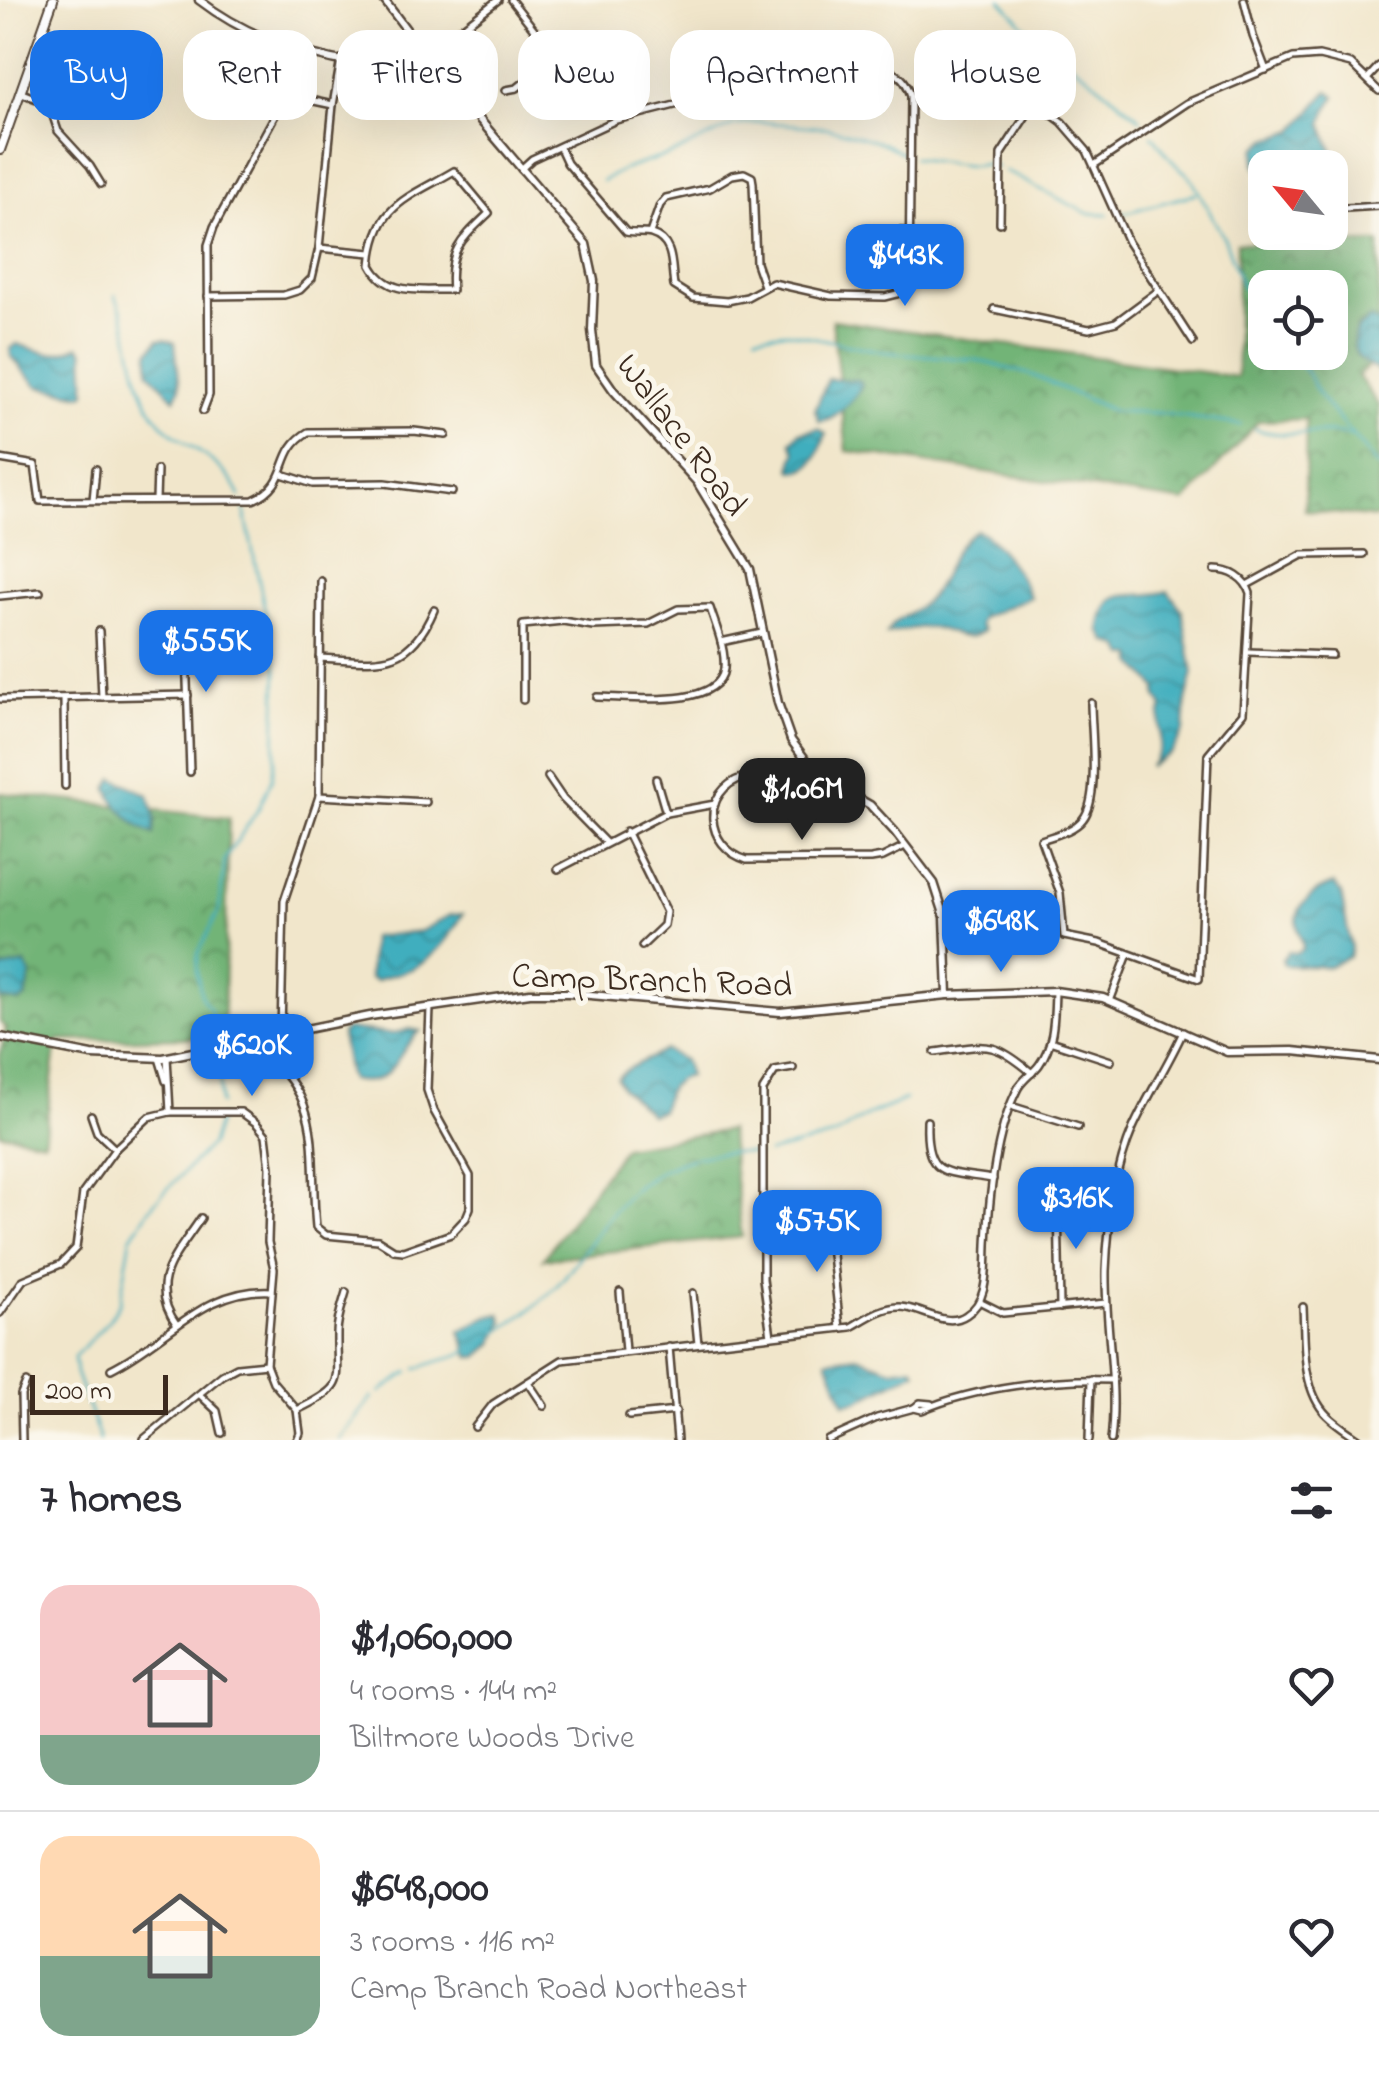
<!DOCTYPE html>
<html lang="en">
<head>
<meta charset="utf-8">
<style>
  :root { --surface:#fff; --page:#f7f7f7; --text:#2b2b33; --muted:#7c7c81; --line:#e1e1e2; --accent:#1a73e8 }
  body { margin:0; font-family:"Indie Flower",sans-serif; background:var(--page); color:var(--text); height:100vh; display:flex; flex-direction:column; font-size:38px; white-space:nowrap }
  * { box-sizing:border-box; margin:0 }
  p { font-size:32px; color:var(--muted) }
  .icon { flex:none; width:55px; height:55px; fill:none; stroke:currentColor; stroke-width:2; stroke-linecap:round; stroke-linejoin:round }
  .map { position:relative; height:1440px; overflow:hidden }
  .side { display:flex; flex-direction:column; background:var(--surface); flex:1 }
  .side>* { flex:none }
  .hud { position:absolute; left:30px; top:30px; width:1320px; height:90px; display:flex; gap:20px }
  .needle { width:65px; rotate:299deg }
  .controls { position:absolute; left:1248px; top:150px; display:grid; gap:20px }
  .controls a { display:grid; place-items:center; width:100px; height:100px; border-radius:20px; background:var(--surface); box-shadow:0 10px 40px #0002; font-size:50px }
  .scale { position:absolute; left:30px; bottom:25px; width:138px; box-sizing:border-box; padding-left:10px; border:5px solid #3b2a1e; border-top:0; font-size:28px; line-height:35px; white-space:nowrap; color:#3b2a1e; -webkit-text-stroke:8px #fbf7ec; paint-order:stroke }
  .price { position:absolute; translate:-50% -85px; padding:0 22px; border-radius:20px; background:var(--accent); color:#fff; font-size:32px; line-height:65px; filter:drop-shadow(0 2px 5px #0008) }
  .price::after { content:''; position:absolute; left:50%; top:60px; width:30px; height:22px; margin-left:-15px; background:inherit; clip-path:polygon(0 0,100% 0,50% 100%) }
  .price.active { background:#222; color:#fff }
  ul { padding:0; list-style:none }
  li { display:flex; align-items:center; gap:30px; height:250px; padding:0 40px }
  li+li { border-top:2px solid var(--line) }
  li span { display:grid; place-items:center; flex:none; width:280px; height:200px; border-radius:30px; color:#555 }
  li>.icon { margin-inline-start:auto }
  span .icon { width:120px; height:120px; fill:#fffc; stroke-width:1 }
  li b { font-size:42px }
  h2 { display:flex; justify-content:space-between; align-items:center; height:120px; padding:0 40px; font-size:42px }
  .pill { padding:0 35px; border-radius:30px; background:var(--surface); box-shadow:0 10px 40px #0002; font-size:35px; line-height:90px }
  .pill.active { background:var(--accent); color:#fff }
  .map>svg:first-child { display:block }
  .forest { fill:url(#forest-crowns); stroke:#566f4a; stroke-width:2.5; fill-rule:evenodd }
  .water { fill:url(#water-waves); stroke:#3e6c6e; stroke-width:2.5 }
  .lines { fill:none; stroke-linecap:round; stroke-linejoin:round }
  .stream { stroke:#40aebe; stroke-width:2.5 }
  .minor-casing { stroke:#564638; stroke-width:10 }
  .tertiary-casing { stroke:#564638; stroke-width:11 }
  .secondary-casing { stroke:#564638; stroke-width:12 }
  .minor { stroke:#fff; stroke-width:5 }
  .tertiary { stroke:#fff; stroke-width:6 }
  .secondary { stroke:#fff; stroke-width:8 }
  .labels { text-anchor:middle; stroke-width:10; stroke-linejoin:round; paint-order:stroke }
  .street-label { font-size:35px; fill:#3b2a1e; stroke:#fbf7ec }
</style>
</head>
<body>
<div class="map">
<svg width="1379" height="1440" viewBox="0 0 1379 1440">
  <defs>
    <pattern id="forest-crowns" width="20" height="18" patternUnits="userSpaceOnUse" patternTransform="scale(2.5)"><rect width="20" height="18" fill="#72b477"/><path d="M2 6a3 3 0 1 1 6 0M12 15a3 3 0 1 1 6 0" fill="none" stroke="#5f9361"/></pattern>
    <pattern id="water-waves" width="16" height="10" patternUnits="userSpaceOnUse" patternTransform="scale(2.5)"><rect width="16" height="10" fill="#40aebe"/><path d="M0 5q4-4 8 0t8 0" fill="none" stroke="#378e9a"/></pattern>
  </defs>
  <rect width="100%" height="100%" fill="#fbf7ec"/>
  <filter id="ink" filterUnits="userSpaceOnUse"><feTurbulence type="fractalNoise" baseFrequency=".01" numOctaves="2"/><feDisplacementMap in="SourceGraphic" scale="20" xChannelSelector="R" yChannelSelector="G"/><feConvolveMatrix kernelMatrix="1 2 1 2 8 2 1 2 1" color-interpolation-filters="sRGB"/></filter>
  <filter id="wash" filterUnits="userSpaceOnUse"><feTurbulence type="fractalNoise" baseFrequency=".0048" numOctaves="4" result="noise"/><feDisplacementMap in="SourceGraphic" scale="40" xChannelSelector="R" yChannelSelector="G"/><feGaussianBlur stdDeviation="2.25" result="paint"/><feColorMatrix in="noise" values="0 0 0 0 0 0 0 0 0 0 0 0 0 0 0 0 0 1.4 0 .05"/><feComposite in="paint" operator="in"/></filter>
  <g filter="url(#wash)">
    <rect width="100%" height="100%" fill="#f1e6cb"/>
    <g class="forest">
      <path d="M 1237,243 L 1379,243 L 1379,355 L 1358,376 L 1379,406 L 1379,518 L 1305,510 L 1306,419 L 1259,421 L 1185,502 L 847,451 L 832,320 L 1237,377 ZM 1265,288 L 1330,288 L 1330,352 L 1265,352 Z"/>
      <path d="M 0,793 L 229,818 L 223,1037 L 57,1041 L 44,1141 L 0,1133 L 0,1054 L 6,1029 L 0,1022 Z"/>
      <path d="M 729,1130 L 742,1237 L 543,1259 L 624,1147 Z"/>
    </g>
    <g class="water">
      <path d="M 1328,91 L 1335,96 L 1322,123 L 1334,154 L 1303,167 L 1265,168 L 1265,181 L 1255,163 L 1256,149 L 1268,139 L 1295,130 Z"/>
      <path d="M 1370,318 L 1379,322 L 1379,371 C 1360,362 1348,353 1356,330 Z"/>
      <path d="M 165,339 L 175,343 L 180,388 L 175,399 L 149,372 L 149,352 L 158,340 Z"/>
      <path d="M 17,344 C 43,352 52,359 79,346 L 84,351 L 86,392 L 82,395 L 38,386 L 11,357 L 10,349 Z"/>
      <path d="M 828,379 L 858,380 L 862,385 C 855,399 834,421 819,421 L 815,410 Z"/>
      <path d="M 819,428 L 826,434 C 819,452 815,471 793,471 L 791,468 L 796,452 L 791,441 L 800,432 Z"/>
      <path d="M 976,530 C 994,535 1023,579 1030,597 L 981,618 L 979,625 L 983,631 C 964,646 949,628 928,627 C 916,627 898,631 887,634 C 896,615 909,616 924,603 C 947,582 947,548 976,530 Z"/>
      <path d="M 1168,591 L 1182,610 L 1193,673 L 1186,701 L 1184,731 L 1172,752 L 1149,767 C 1170,746 1154,729 1163,707 L 1157,697 L 1157,688 L 1134,663 L 1134,656 L 1126,656 L 1121,647 L 1107,642 L 1100,630 C 1108,576 1133,603 1168,591 Z"/>
      <path d="M 114,778 L 149,795 L 155,816 L 154,834 C 136,828 115,808 108,789 Z"/>
      <path d="M 1334,884 L 1341,893 L 1351,948 L 1349,957 L 1327,967 L 1284,965 L 1282,959 L 1288,952 L 1297,953 L 1303,948 C 1302,940 1298,933 1297,924 C 1295,904 1317,889 1334,884 Z"/>
      <path d="M 463,914 C 452,934 434,958 414,968 C 402,974 388,974 376,981 L 369,978 L 371,937 L 421,931 L 450,915 Z"/>
      <path d="M 25,964 L 31,974 L 26,998 L 19,1002 L 0,999 L 0,969 Z"/>
      <path d="M 346,1029 L 392,1034 L 410,1029 L 420,1031 C 395,1052 395,1090 350,1080 L 348,1075 L 341,1034 Z"/>
      <path d="M 665,1050 L 684,1060 L 689,1076 C 669,1079 666,1094 661,1111 L 650,1114 L 622,1088 L 617,1078 C 630,1064 651,1059 665,1050 Z"/>
      <path d="M 501,1314 L 504,1322 L 493,1344 L 478,1357 L 470,1357 L 460,1331 L 488,1316 Z"/>
      <path d="M 857,1356 L 891,1369 L 913,1366 L 916,1371 L 857,1401 L 845,1403 L 827,1360 Z"/>
    </g>
    <g class="lines">
      <g class="stream">
        <path d="M 1001,0 L 1024,25 L 1141,119"/>
        <path d="M 1152,135 L 1175,164 L 1190,176 L 1225,240 L 1241,284 L 1265,316"/>
        <path d="M 913,158 C 919,159 966,166 972,166 C 983,165 985,162 996,167"/>
        <path d="M 1005,171 L 1087,213 L 1108,214"/>
        <path d="M 602,181 L 622,170 L 677,152 L 732,126 L 761,122 L 829,128 L 880,142 L 907,155"/>
        <path d="M 1120,214 L 1195,194"/>
        <path d="M 115,295 C 134,332 130,376 153,412 C 178,449 220,452 240,496"/>
        <path d="M 756,335 L 787,332 L 885,352 L 976,360 L 1032,375 L 1113,411 L 1160,413 L 1241,425"/>
        <path d="M 1289,352 L 1308,374 L 1318,394 L 1379,468"/>
        <path d="M 1255,429 C 1289,441 1318,427 1351,436"/>
        <path d="M 215,1037 L 211,1011 L 202,998 L 197,974 L 198,954 L 219,910 L 225,859 L 259,808 L 272,778 L 275,757 L 277,669 L 243,503"/>
        <path d="M 220,1060 L 220,1104"/>
        <path d="M 768,1153 L 834,1136 L 868,1115 L 905,1100"/>
        <path d="M 497,1333 C 521,1317 544,1301 563,1279 C 606,1226 624,1176 696,1157 C 715,1153 738,1150 758,1154"/>
        <path d="M 417,1369 C 434,1361 453,1359 469,1350"/>
        <path d="M 380,1392 L 409,1372"/>
        <path d="M 100,1440 L 76,1373 L 74,1357 L 109,1320 L 120,1302 L 131,1238 L 153,1204 L 211,1144 L 220,1116"/>
        <path d="M 339,1440 L 372,1397"/>
      </g>
    </g>
  </g>
  <g filter="url(#ink)">
    <g class="lines">
      <g class="minor-casing">
        <g id="minor">
          <path d="M 1244,0 L 1253,36 L 1266,70"/>
          <path d="M 459,30 L 498,0"/>
          <path d="M 629,62 L 633,114"/>
          <path d="M 695,64 L 706,87"/>
          <path d="M 1368,78 L 1379,66"/>
          <path d="M 991,84 L 1035,102 L 1062,122 L 1087,151 L 1128,242 L 1193,342"/>
          <path d="M 506,90 L 517,88 L 556,57 L 511,0"/>
          <path d="M 22,93 L 49,104 L 58,131 L 90,166 L 101,184"/>
          <path d="M 560,148 L 567,163 L 626,232 C 634,234 645,232 651,234 C 675,241 671,267 674,286 L 693,298 L 727,301 L 747,297 L 773,283 L 831,296 L 885,297 L 897,294 L 909,276 L 911,96 C 903,68 886,69 860,70"/>
          <path d="M 1094,165 L 1187,103 L 1293,58 L 1319,56 L 1351,64 L 1379,91"/>
          <path d="M 521,169 L 532,159 L 616,120 L 679,104 L 706,87 L 751,73"/>
          <path d="M 454,171 L 489,213 C 462,239 448,249 452,290 C 421,289 388,297 371,265 C 376,204 407,199 454,171 Z"/>
          <path d="M 1330,209 L 1379,206"/>
          <path d="M 1000,223 L 1001,154 L 1035,102"/>
          <path d="M 864,231 L 909,231"/>
          <path d="M 650,233 L 660,205 L 666,198 L 710,188 L 732,175 L 744,173 L 752,177 L 753,183 L 756,263 L 764,286"/>
          <path d="M 319,248 L 371,253"/>
          <path d="M 208,296 L 284,295 L 300,290 L 312,278 L 319,248 L 333,105 L 341,59"/>
          <path d="M 994,309 L 1089,329 L 1116,322 L 1158,291"/>
          <path d="M 203,411 L 209,395 L 208,245 L 214,227 L 286,95 L 333,105"/>
          <path d="M 0,459 L 35,465 L 40,501 L 253,500 C 293,483 274,452 308,432 L 414,431 L 446,435"/>
          <path d="M 282,474 L 313,484 L 385,483 L 452,492"/>
          <path d="M 93,500 L 96,469"/>
          <path d="M 156,500 L 157,470"/>
          <path d="M 1247,585 L 1302,555 L 1364,554"/>
          <path d="M 0,596 L 40,592"/>
          <path d="M 185,620 L 190,772"/>
          <path d="M 99,631 L 102,697"/>
          <path d="M 721,642 L 762,633"/>
          <path d="M 1248,652 L 1332,655"/>
          <path d="M 320,658 C 377,661 408,671 434,610"/>
          <path d="M 0,699 L 188,695"/>
          <path d="M 64,699 L 65,786"/>
          <path d="M 523,700 L 523,625 L 563,621 L 593,626 L 648,624 L 678,609 L 710,608 C 716,627 726,649 724,669 C 718,710 627,697 597,697"/>
          <path d="M 1091,703 C 1091,730 1100,798 1083,819 C 1074,831 1055,835 1041,840 L 1060,893 L 1064,936 L 1099,943 L 1199,979 L 1208,755 L 1243,713 L 1250,593 C 1245,578 1231,570 1215,570"/>
          <path d="M 548,777 L 563,799 L 606,843"/>
          <path d="M 744,777 C 700,791 704,847 747,860 L 871,859 L 883,857 L 905,846"/>
          <path d="M 656,779 L 666,813"/>
          <path d="M 319,796 L 426,802"/>
          <path d="M 626,831 L 666,912 L 664,925 L 642,946"/>
          <path d="M 558,869 L 666,813 L 715,804"/>
          <path d="M 1110,1001 L 1128,954"/>
          <path d="M 281,1033 L 284,901 L 319,796 L 321,581"/>
          <path d="M 248,1041 C 329,1096 308,1145 316,1227 L 326,1235 L 378,1240 L 394,1250 L 403,1251 L 451,1234 L 466,1218 L 470,1208 L 470,1176 L 434,1111 L 427,1090 L 430,1008"/>
          <path d="M 1050,1041 L 1111,1061"/>
          <path d="M 935,1052 C 986,1046 991,1038 1032,1073"/>
          <path d="M 167,1057 L 170,1112"/>
          <path d="M 159,1058 L 166,1081"/>
          <path d="M 1014,1107 L 1078,1127"/>
          <path d="M 91,1115 L 97,1132 L 115,1149"/>
          <path d="M 927,1121 C 925,1179 945,1171 993,1179"/>
          <path d="M 1058,1200 L 1060,1308"/>
          <path d="M 828,1218 L 840,1328"/>
          <path d="M 620,1292 L 625,1351"/>
          <path d="M 693,1293 L 698,1344"/>
          <path d="M 981,1302 L 1003,1313 L 1106,1303"/>
          <path d="M 1303,1307 C 1305,1341 1301,1389 1327,1415 C 1337,1425 1349,1432 1360,1440"/>
          <path d="M 0,1313 L 23,1280 L 61,1264 L 76,1248 L 83,1193 L 115,1149 L 149,1117 L 170,1112 L 241,1112 L 256,1123 L 266,1135 L 270,1168 L 268,1242 L 274,1269 L 266,1364 L 273,1382 L 297,1410 L 300,1433 L 297,1440"/>
          <path d="M 177,1325 C 146,1282 176,1256 201,1218"/>
          <path d="M 771,1336 L 763,1279 L 763,1090 L 775,1071 L 793,1068"/>
          <path d="M 669,1347 L 677,1440"/>
          <path d="M 111,1369 C 168,1341 204,1287 272,1291"/>
          <path d="M 528,1382 L 544,1406"/>
          <path d="M 200,1395 L 217,1411 L 222,1433"/>
          <path d="M 931,1404 L 920,1403 L 914,1408 L 922,1410 C 976,1387 1053,1378 1113,1380"/>
          <path d="M 297,1410 C 349,1385 336,1383 337,1333 C 337,1319 342,1306 346,1292"/>
          <path d="M 629,1416 L 676,1411"/>
          <path d="M 475,1427 L 493,1404 L 562,1360 L 851,1327 C 867,1318 881,1307 900,1307 C 921,1307 946,1329 966,1315 C 989,1301 986,1270 987,1245 C 989,1198 996,1130 1018,1088 C 1023,1079 1033,1073 1039,1065 C 1055,1043 1054,1017 1055,991"/>
          <path d="M 144,1439 L 222,1375 L 237,1367 L 266,1364"/>
          <path d="M 22,1440 L 21,1395 L 26,1383"/>
          <path d="M 828,1440 L 877,1418 L 914,1408"/>
          <path d="M 1089,1440 L 1091,1379"/>
          <path d="M 1111,1440 C 1118,1384 1105,1328 1106,1271 C 1108,1223 1114,1172 1133,1128 C 1148,1095 1168,1065 1183,1032"/>
        </g>
      </g>
      <g class="tertiary-casing">
        <g id="tertiary">
          <path d="M 199,0 C 260,47 354,74 432,65"/>
          <path d="M 384,0 L 433,65 L 586,244 L 594,281 L 592,330 L 596,365 L 614,391 L 697,482 L 750,569 L 778,703 L 791,740 L 817,775 L 870,805 L 895,832 L 934,883 L 945,917 L 948,995"/>
          <path d="M 0,1037 L 92,1055 L 163,1058 L 370,1016 L 530,993 L 568,993 L 780,1012 L 948,995 L 1055,991 L 1103,998 L 1227,1052 L 1293,1051 L 1379,1060"/>
        </g>
      </g>
      <g class="secondary-casing">
        <path id="secondary" d="M 0,150 L 53,0"/>
      </g>
      <use href="#minor" class="minor"/>
      <use href="#tertiary" class="tertiary"/>
      <use href="#secondary" class="secondary"/>
    </g>
  </g>
  <g class="labels">
    <g class="street-label">
      <text transform="translate(683 434) rotate(53)" y="12">Wallace Road</text>
      <text transform="translate(652 979) rotate(2)" y="12">Camp Branch Road</text>
    </g>
  </g>
</svg>
<div class="controls">
<a><svg class="needle" viewBox="-14 -14 28 28"><path d="M0-13l5 13h-10z" fill="#e53935"/><path d="M0 13l5-13h-10z" fill="#7c7c81"/></svg></a>
<a><svg class="icon" aria-label="locate" viewBox="0 0 24 24"><circle cx="12" cy="12" r="6"/><path d="M12 2v4M12 18v4M2 12h4M18 12h4"/></svg></a>
</div>
<div class="scale">200 m</div>
<b class="price" style="left:905px;top:309px">$443K</b>
<b class="price" style="left:206px;top:695px">$555K</b>
<b class="price active" style="left:802px;top:843px">$1.06M</b>
<b class="price" style="left:1001px;top:975px">$648K</b>
<b class="price" style="left:252px;top:1099px">$620K</b>
<b class="price" style="left:1076px;top:1252px">$316K</b>
<b class="price" style="left:817px;top:1275px">$575K</b>
<div class="hud">
<a class="pill active">Buy</a>
<a class="pill">Rent</a>
<a class="pill">Filters</a>
<a class="pill">New</a>
<a class="pill">Apartment</a>
<a class="pill">House</a>
</div>
</div>
<section class="side">
<h2>7 homes<svg class="icon" aria-label="filters" viewBox="0 0 24 24"><path d="M4 7h16M4 17h16"/><circle cx="9" cy="7" r="2"/><circle cx="15" cy="17" r="2"/></svg></h2>
<ul>
<li><span style="background:linear-gradient(#f6c9c9 75%,#7fa58c 0)"><svg class="icon" aria-label="home" viewBox="0 0 24 24"><path d="M3 11l9-7 9 7M6 9v11h12V9"/></svg></span><div><b>$1,060,000</b><p>4 rooms · 144 m²</p><p>Biltmore Woods Drive</p></div><svg class="icon" aria-label="heart" viewBox="0 0 24 24"><path d="M12 20l-8-8c-3-5 5-10 8-4 3-6 11-1 8 4z"/></svg></li>
<li><span style="background:linear-gradient(#ffd9b3 60%,#7fa58c 0)"><svg class="icon" aria-label="home" viewBox="0 0 24 24"><path d="M3 11l9-7 9 7M6 9v11h12V9"/></svg></span><div><b>$648,000</b><p>3 rooms · 116 m²</p><p>Camp Branch Road Northeast</p></div><svg class="icon" aria-label="heart" viewBox="0 0 24 24"><path d="M12 20l-8-8c-3-5 5-10 8-4 3-6 11-1 8 4z"/></svg></li>
</ul>
</section>
</body>
</html>
